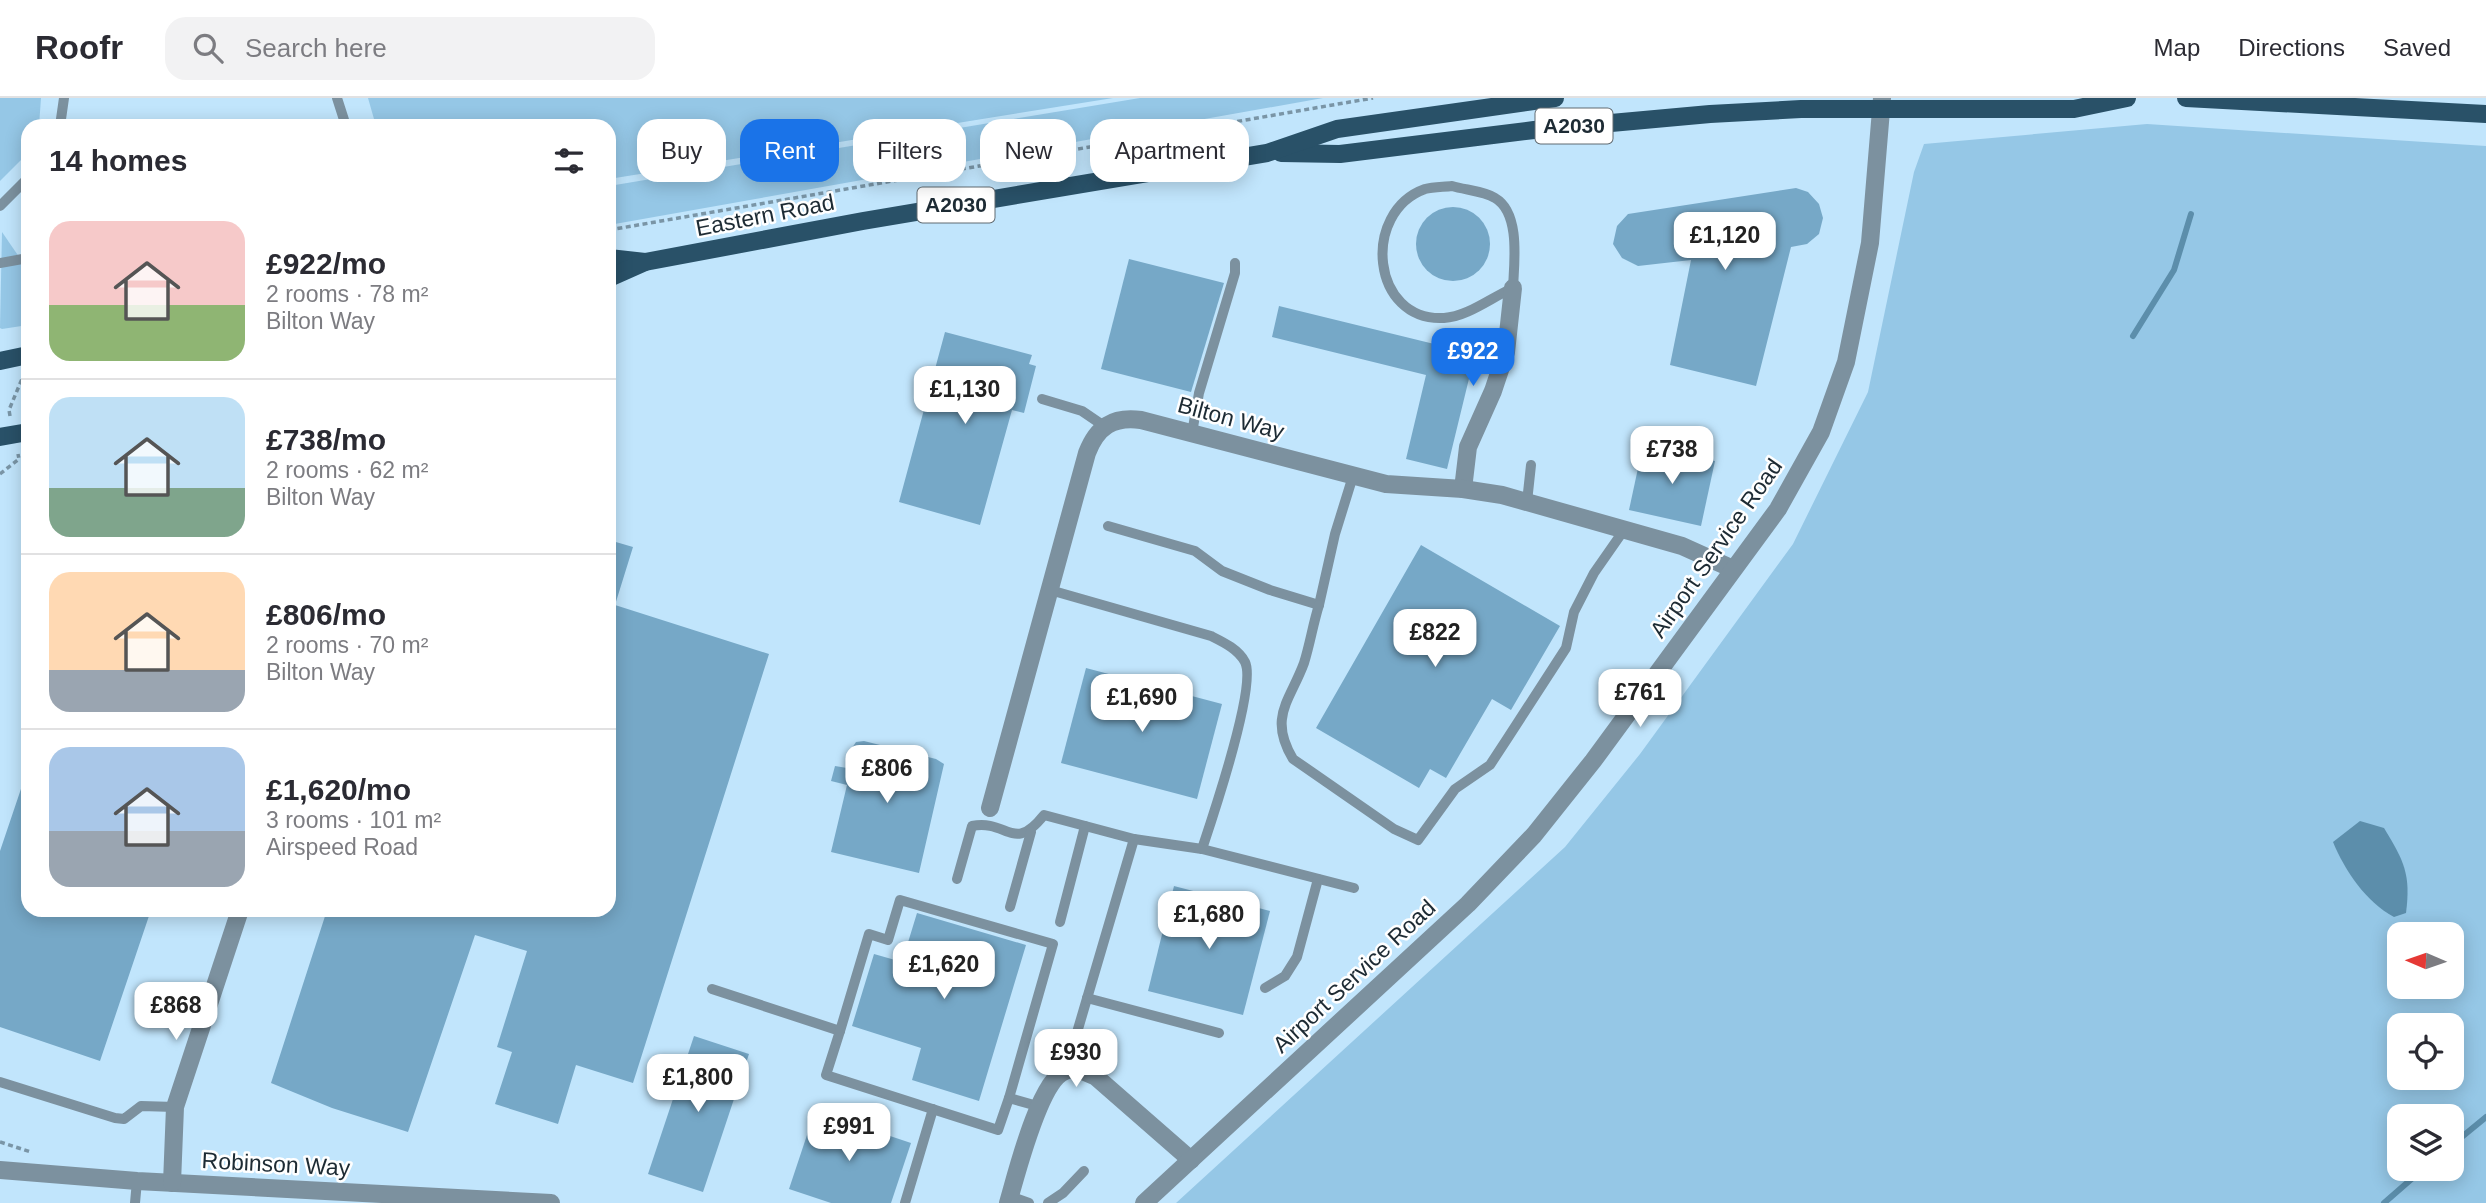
<!DOCTYPE html>
<html lang="en">
<head>
<meta charset="utf-8">
<style>
  :root { --surface:#fff; --page:#f2f2f3; --text:#2b2b33; --muted:#7c7c81; --line:#e1e1e2; --accent:#1a73e8 }
  body { margin:0; font-family:Arial,sans-serif; background:var(--page); color:var(--text); height:100vh; display:flex; flex-direction:column; font-size:26px; white-space:nowrap }
  * { box-sizing:border-box; margin:0 }
  p { font-size:23px; color:var(--muted) }
  .icon { flex:none; width:38px; height:38px; fill:none; stroke:currentColor; stroke-width:2; stroke-linecap:round; stroke-linejoin:round }
  .map { position:relative; flex:1; overflow:hidden }
  .details { position:absolute; left:21px; top:21px; width:595px; height:798px; display:flex; flex-direction:column; background:var(--surface); border-radius:21px; box-shadow:0 4px 18px #0003 }
  .details>* { flex:none }
  .top-card { position:absolute; left:637px; top:21px; width:665px; height:63px; display:flex; gap:14px }
  .needle { width:46px; rotate:272deg }
  .fabs { position:absolute; left:2387px; top:824px; display:grid; gap:14px }
  .fabs a { display:grid; place-items:center; width:77px; height:77px; border-radius:14px; background:var(--surface); box-shadow:0 4px 18px #0003; font-size:35px }
  .price { position:absolute; translate:-50% -60px; padding:0 16px; border-radius:14px; background:#fff; color:#222; font-size:23px; line-height:46px; filter:drop-shadow(0 2px 4px #0008) }
  .price::after { content:''; position:absolute; left:50%; top:42px; width:21px; height:16px; margin-left:-10px; background:inherit; clip-path:polygon(0 0,100% 0,50% 100%) }
  .price.on { background:var(--accent); color:#fff }
  ul { padding:0; list-style:none }
  li { display:flex; align-items:center; gap:21px; height:175px; padding:0 28px }
  li+li { border-top:2px solid var(--line) }
  li span { display:grid; place-items:center; flex:none; width:196px; height:140px; border-radius:21px; color:#555 }
  li>.icon { margin-inline-start:auto }
  span .icon { width:84px; height:84px; fill:#fffc; stroke-width:1 }
  li b { font-size:30px }
  h2 { display:flex; justify-content:space-between; align-items:center; height:84px; padding:0 28px; font-size:30px }
  .pill { padding:0 24px; border-radius:21px; background:var(--surface); box-shadow:0 4px 18px #0003; font-size:24px; line-height:63px }
  .pill.on { background:var(--accent); color:#fff }
  header { display:flex; align-items:center; gap:42px; box-sizing:border-box; height:98px; padding:0 35px; background:var(--surface); border-bottom:2px solid var(--line) }
  header strong { font-size:33px }
  nav { display:flex; gap:38px; margin-inline-start:auto; font-size:24px }
  .search { width:490px; height:63px; background:var(--page); display:flex; align-items:center; gap:18px; box-sizing:border-box; padding:0 24px; border-radius:21px; color:var(--muted); font-size:26px }
  .map>svg:first-child { display:block }
  .green { fill:#95c7e6; fill-rule:evenodd }
  .water { fill:#5c8eab }
  .lines { fill:none; stroke-linecap:round; stroke-linejoin:round }
  .stream { stroke:#5c8eab; stroke-width:6 }
  .building { fill:#76a8c7 }
  .path { stroke:#7a95a6; stroke-width:3.5; stroke-dasharray:5 3.5; stroke-linecap:butt }
  .service { stroke:#7c919f; stroke-width:10 }
  .minor { stroke:#7c919f; stroke-width:18 }
  .primary { stroke:#295168; stroke-width:18 }
  .labels { text-anchor:middle; stroke-width:5; stroke-linejoin:round; paint-order:stroke }
  .shield { fill:#fff; stroke:#616b71; stroke-width:2 }
  .shield-label { font-size:21px; font-weight:bold; fill:#1d2b34 }
  .street-label { font-size:23px; fill:#1d2b34; stroke:#fff }
</style>
</head>
<body>
<header>
<strong>Roofr</strong>
<div class="search"><svg class="icon" aria-label="search" viewBox="0 0 24 24"><circle cx="10" cy="10" r="6"/><path d="M15 15l6 6"/></svg>Search here</div>
<nav><a>Map</a><a>Directions</a><a>Saved</a></nav>
</header>
<div class="map">
<svg width="2486" height="1105" viewBox="0 0 2486 1105">
  <rect width="100%" height="100%" fill="#c1e5fc"/>
  <g class="green">
    <path d="M 0,0 L 41,0 L 39,28 L 28,28 L 28,55 L 0,83 Z"/>
    <path d="M 368,0 L 1113,0 L 609,81 L 609,28 L 376,28 Z"/>
    <path d="M 1140,0 L 1323,0 L 609,127 L 609,88 Z"/>
    <path d="M 2147,26 L 2486,48 L 2486,1105 L 1176,1105 L 1565,749 L 1640,656 L 1793,446 L 1868,294 L 1914,74 L 1924,46 ZM 2399,836 L 2452,836 L 2452,889 L 2399,889 ZM 2399,928 L 2452,928 L 2452,980 L 2399,980 ZM 2399,1018 L 2452,1018 L 2452,1071 L 2399,1071 Z"/>
    <path d="M 2,134 L 28,172 L 28,227 L 2,231 L 0,230 Z"/>
  </g>
  <path class="water" d="M 2360,723 L 2384,730 C 2404,763 2411,776 2406,815 L 2394,819 C 2366,804 2345,773 2333,744 Z"/>
  <g class="lines">
    <g class="stream">
      <path d="M 2133,238 L 2174,172 L 2191,116"/>
      <path d="M 2452,1047 L 2486,1019"/>
      <path d="M 2384,1105 L 2423,1071"/>
    </g>
  </g>
  <g class="building">
    <path d="M 1796,90 L 1808,94 L 1819,106 L 1823,120 L 1819,136 L 1807,146 L 1791,149 L 1756,288 L 1670,267 L 1691,162 L 1638,168 L 1622,160 L 1613,146 L 1617,128 L 1628,116 Z"/>
    <circle cx="1453" cy="146" r="37"/>
    <path d="M 1129,161 L 1224,185 L 1191,294 L 1101,271 Z"/>
    <path d="M 1279,208 L 1475,256 L 1447,371 L 1406,361 L 1426,277 L 1272,239 Z"/>
    <path d="M 945,234 L 1032,257 L 1029,266 L 1036,268 L 1024,315 L 1012,312 L 980,427 L 899,404 Z"/>
    <path d="M 1643,347 L 1715,363 L 1701,428 L 1629,412 Z"/>
    <path d="M 609,442 L 633,449 L 615,507 L 769,556 L 633,985 L 576,967 L 558,1026 L 495,1006 L 512,954 L 497,949 L 527,853 L 475,837 L 408,1034 L 332,1010 L 271,985 L 327,812 L 609,812 Z"/>
    <path d="M 1421,447 L 1560,528 L 1511,612 L 1492,601 L 1446,680 L 1430,671 L 1419,690 L 1316,630 Z"/>
    <path d="M 1086,570 L 1222,606 L 1197,701 L 1061,665 Z"/>
    <path d="M 864,643 L 936,661 L 944,666 L 919,775 L 831,754 L 847,687 L 831,683 L 835,668 L 847,670 L 852,650 L 856,644 Z"/>
    <path d="M 25,679 L 28,679 L 28,812 L 151,812 L 100,963 L 0,929 L 0,753 Z"/>
    <path d="M 1174,788 L 1270,813 L 1243,917 L 1148,893 Z"/>
    <path d="M 917,815 L 1026,847 L 979,1003 L 912,982 L 921,950 L 852,928 L 874,856 L 902,864 Z"/>
    <path d="M 694,938 L 749,956 L 703,1094 L 648,1076 Z"/>
    <path d="M 815,1013 L 911,1045 L 891,1105 L 831,1105 L 789,1091 Z"/>
  </g>
  <g class="lines">
    <g class="path">
      <path d="M 609,132 L 1373,0"/>
      <path d="M 10,318 L 9,312 L 24,276"/>
      <path d="M 0,376 L 19,361 L 18,356"/>
      <path d="M 0,1044 L 31,1054"/>
    </g>
    <g class="service">
      <path d="M 337,0 L 346,28"/>
      <path d="M 60,28 L 64,0"/>
      <path d="M 1452,88 C 1465,92 1484,93 1495,100 C 1521,115 1514,166 1513,190 C 1492,199 1467,219 1444,220 C 1371,224 1361,114 1425,91 C 1433,89 1444,89 1452,88 Z"/>
      <path d="M 0,108 L 28,80"/>
      <path d="M 0,165 L 28,160"/>
      <path d="M 1042,301 L 1082,313 L 1104,328"/>
      <path d="M 1192,335 L 1199,295 L 1235,175 L 1235,165"/>
      <path d="M 1527,404 L 1531,367"/>
      <path d="M 1108,428 L 1195,453 L 1222,473 L 1270,492 L 1319,507 L 1335,436 L 1353,378"/>
      <path d="M 1050,492 L 1211,538 C 1223,544 1238,551 1245,564 C 1257,588 1212,721 1202,751"/>
      <path d="M 1319,507 C 1313,526 1310,546 1304,565 C 1290,603 1268,619 1293,661 L 1394,731 L 1418,742 L 1455,691 L 1490,667 L 1509,638 L 1566,550 L 1574,514 L 1594,475 L 1624,432"/>
      <path d="M 1134,741 L 1202,751 L 1354,790"/>
      <path d="M 957,781 L 972,728 C 1008,721 1013,756 1044,717 L 1134,741 L 1073,948 L 1070,971"/>
      <path d="M 1010,809 L 1031,734"/>
      <path d="M 1060,824 L 1085,728"/>
      <path d="M 1265,890 L 1285,878 L 1297,859 L 1318,781"/>
      <path d="M 712,891 L 840,933 L 826,977 L 998,1032 L 1009,1000 L 1041,1009"/>
      <path d="M 1087,900 L 1219,935"/>
      <path d="M 840,933 L 869,836 L 888,842 L 900,802 L 1053,846 L 1009,1000"/>
      <path d="M 0,984 L 115,1020 L 124,1021 L 141,1008 L 175,1009"/>
      <path d="M 1010,1098 L 1029,1105"/>
      <path d="M 135,1105 L 137,1083"/>
      <path d="M 905,1105 L 933,1011"/>
      <path d="M 1048,1105 L 1063,1095 L 1084,1073"/>
    </g>
    <g class="minor">
      <path d="M 1463,391 L 1468,349 L 1493,293 L 1506,254 L 1513,190"/>
      <path d="M 990,710 L 1087,355 C 1097,329 1113,318 1141,322 L 1386,386 L 1463,391 L 1502,397 L 1682,448 L 1733,471"/>
      <path d="M 0,1072 L 137,1083 L 551,1105"/>
      <path d="M 172,1085 L 175,1009 L 240,812"/>
      <path d="M 1008,1105 C 1016,1078 1039,983 1065,973 C 1076,968 1086,975 1096,979 L 1191,1062"/>
      <path d="M 1144,1105 L 1468,806 L 1534,737 L 1593,663 L 1778,411 L 1821,334 L 1846,264 L 1870,145 L 1882,0"/>
    </g>
    <g class="primary">
      <path d="M 2186,0 L 2486,16"/>
      <path d="M 1281,55 L 1340,56 L 1534,32 L 1710,16 L 1801,11 L 2074,11 L 2127,0"/>
      <path d="M 609,160 L 645,164"/>
      <path d="M 609,180 L 645,164 L 863,123 L 1267,55 L 1337,31 L 1555,0"/>
      <path d="M 0,263 L 28,257"/>
      <path d="M 0,339 L 28,334"/>
    </g>
  </g>
  <g class="labels">
    <g class="shield">
      <rect x="1535.5" y="10.5" width="77" height="35" rx="5"/>
      <rect x="917.5" y="89.5" width="77" height="35" rx="5"/>
    </g>
    <g class="shield-label">
      <text x="1574" y="35">A2030</text>
      <text x="956" y="114">A2030</text>
    </g>
    <g class="street-label">
      <text transform="translate(765 117) rotate(-11)" y="8">Eastern Road</text>
      <text transform="translate(1231 320) rotate(15)" y="8">Bilton Way</text>
      <text transform="translate(1716 450) rotate(-55)" y="8">Airport Service Road</text>
      <text transform="translate(1354 878) rotate(-43)" y="8">Airport Service Road</text>
      <text transform="translate(276 1066) rotate(3)" y="8">Robinson Way</text>
    </g>
  </g>
</svg>
<div class="fabs">
<a><svg class="needle" viewBox="-14 -14 28 28"><path d="M0-13l5 13h-10z" fill="#e53935"/><path d="M0 13l5-13h-10z" fill="#7c7c81"/></svg></a>
<a><svg class="icon" aria-label="locate" viewBox="0 0 24 24"><circle cx="12" cy="12" r="6"/><path d="M12 2v4M12 18v4M2 12h4M18 12h4"/></svg></a>
<a><svg class="icon" aria-label="layers" viewBox="0 0 24 24"><path d="M12 4l9 5-9 5-9-5zM3 14l9 5 9-5"/></svg></a>
</div>
<b class="price" style="left:1725px;top:174px">£1,120</b>
<b class="price on" style="left:1473px;top:290px">£922</b>
<b class="price" style="left:965px;top:328px">£1,130</b>
<b class="price" style="left:1672px;top:388px">£738</b>
<b class="price" style="left:1435px;top:571px">£822</b>
<b class="price" style="left:1640px;top:631px">£761</b>
<b class="price" style="left:1142px;top:636px">£1,690</b>
<b class="price" style="left:887px;top:707px">£806</b>
<b class="price" style="left:1209px;top:853px">£1,680</b>
<b class="price" style="left:944px;top:903px">£1,620</b>
<b class="price" style="left:176px;top:944px">£868</b>
<b class="price" style="left:1076px;top:991px">£930</b>
<b class="price" style="left:698px;top:1016px">£1,800</b>
<b class="price" style="left:849px;top:1065px">£991</b>
<div class="top-card">
<a class="pill">Buy</a>
<a class="pill on">Rent</a>
<a class="pill">Filters</a>
<a class="pill">New</a>
<a class="pill">Apartment</a>
</div>
<section class="details">
<h2>14 homes<svg class="icon" aria-label="filters" viewBox="0 0 24 24"><path d="M4 7h16M4 17h16"/><circle cx="9" cy="7" r="2"/><circle cx="15" cy="17" r="2"/></svg></h2>
<ul>
<li><span style="background:linear-gradient(#f6c9c9 60%,#8fb573 0)"><svg class="icon" aria-label="home" viewBox="0 0 24 24"><path d="M3 11l9-7 9 7M6 9v11h12V9"/></svg></span><div><b>£922/mo</b><p>2 rooms · 78 m²</p><p>Bilton Way</p></div></li>
<li><span style="background:linear-gradient(#bfe0f5 65%,#7fa58c 0)"><svg class="icon" aria-label="home" viewBox="0 0 24 24"><path d="M3 11l9-7 9 7M6 9v11h12V9"/></svg></span><div><b>£738/mo</b><p>2 rooms · 62 m²</p><p>Bilton Way</p></div></li>
<li><span style="background:linear-gradient(#ffd9b3 70%,#9aa5b1 0)"><svg class="icon" aria-label="home" viewBox="0 0 24 24"><path d="M3 11l9-7 9 7M6 9v11h12V9"/></svg></span><div><b>£806/mo</b><p>2 rooms · 70 m²</p><p>Bilton Way</p></div></li>
<li><span style="background:linear-gradient(#a9c7e8 60%,#9aa5b1 0)"><svg class="icon" aria-label="home" viewBox="0 0 24 24"><path d="M3 11l9-7 9 7M6 9v11h12V9"/></svg></span><div><b>£1,620/mo</b><p>3 rooms · 101 m²</p><p>Airspeed Road</p></div></li>
</ul>
</section>
</div>
</body>
</html>
